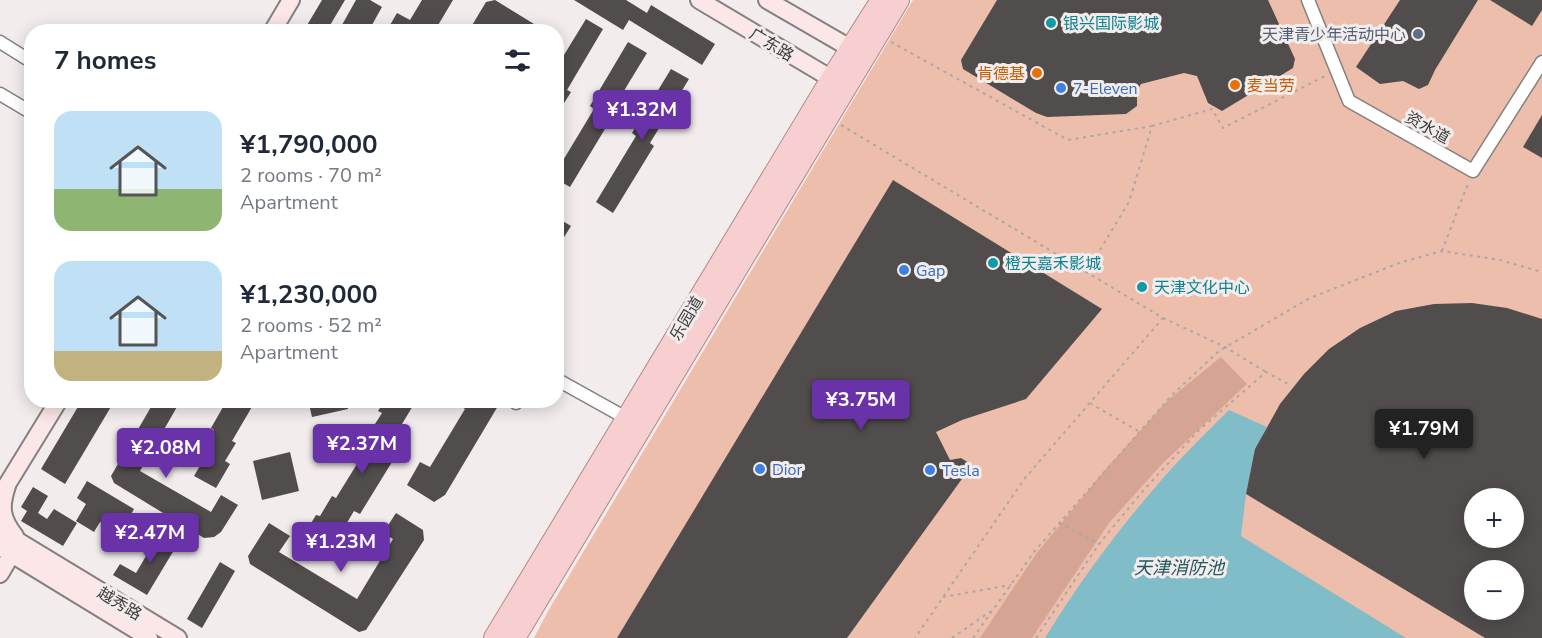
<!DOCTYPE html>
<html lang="en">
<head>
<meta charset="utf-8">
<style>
  :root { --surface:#fff; --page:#f6f6f7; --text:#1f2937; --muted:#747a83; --accent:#6a32a8 }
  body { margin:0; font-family:"Nunito Sans","Noto Sans SC",sans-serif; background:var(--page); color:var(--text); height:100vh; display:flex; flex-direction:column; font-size:22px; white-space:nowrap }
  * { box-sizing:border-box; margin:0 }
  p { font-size:20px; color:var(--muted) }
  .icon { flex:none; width:33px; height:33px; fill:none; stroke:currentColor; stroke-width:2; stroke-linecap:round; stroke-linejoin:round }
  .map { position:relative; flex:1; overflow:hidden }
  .panel { position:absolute; left:24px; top:24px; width:540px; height:384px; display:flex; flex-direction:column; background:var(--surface); border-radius:24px; box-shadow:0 3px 15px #0003 }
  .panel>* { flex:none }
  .controls { position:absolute; left:1464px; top:488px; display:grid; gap:12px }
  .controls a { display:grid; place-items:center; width:60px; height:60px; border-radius:50%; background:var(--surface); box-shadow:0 3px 15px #0003; font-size:30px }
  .price { position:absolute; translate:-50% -51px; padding:0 14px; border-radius:6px; background:var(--accent); color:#fff; font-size:20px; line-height:39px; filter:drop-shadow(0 2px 3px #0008) }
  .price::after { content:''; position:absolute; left:50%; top:36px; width:18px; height:14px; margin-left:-9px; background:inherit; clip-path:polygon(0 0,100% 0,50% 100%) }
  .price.active { background:#222; color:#fff }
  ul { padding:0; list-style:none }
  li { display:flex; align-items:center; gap:18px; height:150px; padding:0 30px }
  li span { display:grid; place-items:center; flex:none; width:168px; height:120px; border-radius:18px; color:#555 }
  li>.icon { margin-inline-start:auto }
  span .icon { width:72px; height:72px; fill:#fffc; stroke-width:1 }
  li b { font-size:26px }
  h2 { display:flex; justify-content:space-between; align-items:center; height:72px; padding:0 30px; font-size:26px }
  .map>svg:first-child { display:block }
  .green { fill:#eebeac; fill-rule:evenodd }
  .forest { fill:#d5a492 }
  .water { fill:#81bdc8 }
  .building { fill:#514d4d; fill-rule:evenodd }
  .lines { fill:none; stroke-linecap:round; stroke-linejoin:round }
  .street-casing { stroke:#84807f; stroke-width:15 }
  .secondary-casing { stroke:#84807f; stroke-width:20 }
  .primary-casing { stroke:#b48688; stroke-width:22 }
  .path { stroke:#aba7a6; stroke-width:2; stroke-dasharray:3 4.5; stroke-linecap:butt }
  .street { stroke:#fff; stroke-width:12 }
  .secondary { stroke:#fce7e8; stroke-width:16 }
  .primary { stroke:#f8cfd1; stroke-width:20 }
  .culture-dot { fill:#0f9aa8; stroke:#f2edec; stroke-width:2 }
  .service-dot { fill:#5c6f8a; stroke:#f2edec; stroke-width:2 }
  .food-dot { fill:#e8710a; stroke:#f2edec; stroke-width:2 }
  .shop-dot { fill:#3f7fe0; stroke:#f2edec; stroke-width:2 }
  .labels { text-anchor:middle; stroke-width:6; stroke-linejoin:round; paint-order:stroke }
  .culture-label { font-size:16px; fill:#0d838f; stroke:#f2edec; text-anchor:start }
  .service-label { font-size:16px; fill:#4e5e75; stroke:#f2edec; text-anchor:end }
  .street-label { font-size:16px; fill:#3d3b3a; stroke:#f2edec }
  .food-label { font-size:16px; fill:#c56008; stroke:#f2edec; text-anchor:end }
  .shop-label { font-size:16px; fill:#366cbe; stroke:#f2edec; text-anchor:start }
  .water-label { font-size:18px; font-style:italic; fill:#245760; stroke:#f2edec }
</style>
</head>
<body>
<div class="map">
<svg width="1542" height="638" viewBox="0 0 1542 638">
  <rect width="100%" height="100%" fill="#f2edec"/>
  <path class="green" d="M 913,0 L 1542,0 L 1542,638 L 534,638 L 548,611 ZM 1474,498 L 1514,498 L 1514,537 L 1474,537 ZM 1474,570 L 1514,570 L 1514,609 L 1474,609 Z"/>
  <path class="forest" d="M 1221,357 L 1247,384 L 1161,465 L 1109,523 L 1032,638 L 980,638 L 1036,554 L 1105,470 L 1168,400 Z"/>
  <path class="water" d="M 1229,410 L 1267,427 L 1255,450 L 1246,494 L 1241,536 L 1406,638 L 1045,638 C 1077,586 1113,536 1153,490 C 1176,462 1203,436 1229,410 Z"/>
  <g class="building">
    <path d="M 322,0 L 345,0 L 326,32 L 303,32 Z"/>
    <path d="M 356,0 L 370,0 L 382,7 L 368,32 L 338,32 Z"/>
    <path d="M 422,0 L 453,0 L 434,32 L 426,32 L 420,28 L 417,32 L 386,32 L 397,13 L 410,20 Z"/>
    <path d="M 495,0 L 547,32 L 468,32 L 486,2 Z"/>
    <path d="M 574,0 L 626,0 L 647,13 L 651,5 L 715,44 L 702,65 L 629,20 L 623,30 Z"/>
    <path d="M 997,0 L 1268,0 L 1295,59 L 1293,68 L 1222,111 L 1208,103 L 1197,76 L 1184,73 L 1141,84 L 1137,91 L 1137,106 L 1126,114 L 1047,117 L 1036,113 L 963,69 L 961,60 Z"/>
    <path d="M 1400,0 L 1478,0 L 1435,70 L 1428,85 L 1419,89 L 1403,81 L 1380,84 L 1356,67 Z"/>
    <path d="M 1490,0 L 1542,0 L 1542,10 L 1532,26 Z"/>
    <path d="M 586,19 L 603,29 L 567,90 L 571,92 L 556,116 L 556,68 Z"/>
    <path d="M 628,42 L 647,53 L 608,117 L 611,119 L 570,187 L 556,179 L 556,172 L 594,109 L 590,106 Z"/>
    <path d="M 671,69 L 689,79 L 650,143 L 654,146 L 613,213 L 596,202 L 636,136 L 632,133 Z"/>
    <path d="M 1542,115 L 1542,158 L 1523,147 Z"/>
    <path d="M 893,180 L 1102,309 L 1026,399 L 962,420 L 936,432 L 950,460 L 961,458 L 972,465 L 847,638 L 617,638 Z"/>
    <path d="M 556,217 L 571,226 L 556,250 Z"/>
    <path d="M 1472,303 L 1507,308 L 1542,319 L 1542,638 L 1485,638 L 1246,494 L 1255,449 L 1280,404 L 1304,374 L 1329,349 L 1360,328 L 1396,311 L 1434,304 ZM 1474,498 L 1514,498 L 1514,537 L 1474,537 ZM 1474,570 L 1514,570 L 1514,609 L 1474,609 Z"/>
    <path d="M 82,400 L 115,400 L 65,484 L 41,469 Z"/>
    <path d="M 155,400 L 181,400 L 140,471 L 211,512 L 221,495 L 238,505 L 221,532 L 214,537 L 204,538 L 114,483 L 111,476 Z"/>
    <path d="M 227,400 L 256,400 L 232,441 L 236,443 L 225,461 L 230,464 L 216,488 L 194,476 L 207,454 L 202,451 L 214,430 L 211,428 Z"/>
    <path d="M 308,400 L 346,400 L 348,409 L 312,417 Z"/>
    <path d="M 385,400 L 408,400 L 414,404 L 402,424 L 406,427 L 394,446 L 400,449 L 360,514 L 354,511 L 342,531 L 339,529 L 325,552 L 302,538 L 316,515 L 320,516 L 332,496 L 336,498 L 373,438 L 368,435 L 382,413 L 378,411 Z"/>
    <path d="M 451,400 L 496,400 L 498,406 L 445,495 L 434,502 L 407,485 L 420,462 L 430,467 L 465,409 Z"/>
    <path d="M 290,452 L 299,491 L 262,500 L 253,461 Z"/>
    <path d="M 87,481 L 134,509 L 127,522 L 138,529 L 131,540 L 100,522 L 94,532 L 76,521 L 86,504 L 77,498 Z"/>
    <path d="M 33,487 L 48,496 L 38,513 L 47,519 L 54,509 L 77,523 L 63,546 L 21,521 L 27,511 L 21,507 Z"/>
    <path d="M 396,513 L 423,530 L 424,540 L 366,630 L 359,632 L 250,564 L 248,556 L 269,523 L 290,536 L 279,552 L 357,599 L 393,539 L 383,533 Z"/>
    <path d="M 162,529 L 180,540 L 147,595 L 113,575 L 120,564 L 136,573 Z"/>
    <path d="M 220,562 L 235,571 L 202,628 L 187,619 Z"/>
  </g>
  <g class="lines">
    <g class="street-casing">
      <g id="street">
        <path d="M 1308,0 L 1349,101 L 1473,171 L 1542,62"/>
        <path d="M 0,42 L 32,62"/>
        <path d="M 0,94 L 32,113"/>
        <path d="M 556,379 L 626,418"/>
        <path d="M 513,400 L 516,403 L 518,400"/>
      </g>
    </g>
    <g class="secondary-casing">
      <g id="secondary">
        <path d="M 699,0 L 842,85"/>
        <path d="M 767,0 L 862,55"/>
        <path d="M 272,32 L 291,0"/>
        <path d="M 7,486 C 0,507 1,518 15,536"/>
        <path d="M 0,496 L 59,400"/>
        <path d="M 0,530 L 178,638"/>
        <path d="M 0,547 L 149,638"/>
        <path d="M 0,574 L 17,545"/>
      </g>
    </g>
    <g class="primary-casing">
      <g id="primary">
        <path d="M 494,638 L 831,79 L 881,0"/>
        <path d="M 515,638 L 899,0"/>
      </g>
    </g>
    <g class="path">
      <path d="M 891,42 L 1068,140 L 1152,126 L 1129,202 L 1086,273"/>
      <path d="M 841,125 L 1163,318 L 1025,478 L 915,638"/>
      <path d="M 1152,126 L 1212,109 L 1223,128 L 1327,75"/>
      <path d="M 1442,251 L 1469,181"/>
      <path d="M 1163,318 L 1225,347 L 1266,372"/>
      <path d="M 1090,403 L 1140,432"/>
      <path d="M 1059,523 L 1099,544"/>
      <path d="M 943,597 L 1011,585"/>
      <path d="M 952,638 L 991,611"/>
      <path d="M 973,638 L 1034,552 L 1172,395 L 1219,351 L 1310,298 L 1399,263 L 1442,251 L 1500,260 L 1542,272"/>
      <path d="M 1036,638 L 1099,544 L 1142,492 L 1198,431 L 1266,372 L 1290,385"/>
    </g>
    <use href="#street" class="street"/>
    <use href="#secondary" class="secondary"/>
    <use href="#primary" class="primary"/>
  </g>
  <g class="culture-dot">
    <circle cx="1051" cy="23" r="6"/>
    <circle cx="993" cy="263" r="6"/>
    <circle cx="1142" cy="287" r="6"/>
  </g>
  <circle class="service-dot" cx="1418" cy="34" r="6"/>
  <g class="food-dot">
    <circle cx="1037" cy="73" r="6"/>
    <circle cx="1235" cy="85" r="6"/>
  </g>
  <g class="shop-dot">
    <circle cx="1061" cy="88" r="6"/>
    <circle cx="904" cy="270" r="6"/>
    <circle cx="760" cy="469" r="6"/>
    <circle cx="930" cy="470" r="6"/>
  </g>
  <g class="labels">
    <g class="culture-label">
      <text x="1063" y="29">银兴国际影城</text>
      <text x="1005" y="269">橙天嘉禾影城</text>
      <text x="1154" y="293">天津文化中心</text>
    </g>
    <g class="service-label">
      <text x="1406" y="40">天津青少年活动中心</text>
    </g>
    <g class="street-label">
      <text transform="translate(772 44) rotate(31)" y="6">广东路</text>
      <text transform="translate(1428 127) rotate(29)" y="6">资水道</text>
      <text transform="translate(686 318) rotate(-59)" y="6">乐园道</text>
      <text transform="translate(120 603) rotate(31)" y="6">越秀路</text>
    </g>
    <g class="food-label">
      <text x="1025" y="79">肯德基</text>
      <text x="1247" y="91" text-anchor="start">麦当劳</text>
    </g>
    <g class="shop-label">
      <text x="1073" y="94">7-Eleven</text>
      <text x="916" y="276">Gap</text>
      <text x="772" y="475">Dior</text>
      <text x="942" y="476">Tesla</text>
    </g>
    <g class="water-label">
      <text x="1179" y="574">天津消防池</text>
    </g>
  </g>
</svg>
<div class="controls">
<a>+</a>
<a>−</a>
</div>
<b class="price" style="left:642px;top:141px">¥1.32M</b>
<b class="price" style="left:861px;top:431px">¥3.75M</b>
<b class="price active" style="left:1424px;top:460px">¥1.79M</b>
<b class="price" style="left:362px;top:475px">¥2.37M</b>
<b class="price" style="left:166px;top:479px">¥2.08M</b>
<b class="price" style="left:150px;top:564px">¥2.47M</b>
<b class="price" style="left:341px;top:573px">¥1.23M</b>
<section class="panel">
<h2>7 homes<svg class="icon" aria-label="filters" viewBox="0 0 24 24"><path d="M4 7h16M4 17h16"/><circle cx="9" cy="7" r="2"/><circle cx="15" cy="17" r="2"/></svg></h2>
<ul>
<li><span style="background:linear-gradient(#bfe0f5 65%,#8fb573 0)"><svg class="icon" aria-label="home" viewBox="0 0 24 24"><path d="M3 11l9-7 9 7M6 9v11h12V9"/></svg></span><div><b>¥1,790,000</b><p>2 rooms · 70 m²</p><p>Apartment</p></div></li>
<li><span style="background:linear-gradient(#bfe0f5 75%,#c2b280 0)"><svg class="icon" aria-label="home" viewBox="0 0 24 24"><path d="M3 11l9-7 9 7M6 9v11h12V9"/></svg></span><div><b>¥1,230,000</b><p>2 rooms · 52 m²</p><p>Apartment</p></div></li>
</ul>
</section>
</div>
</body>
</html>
